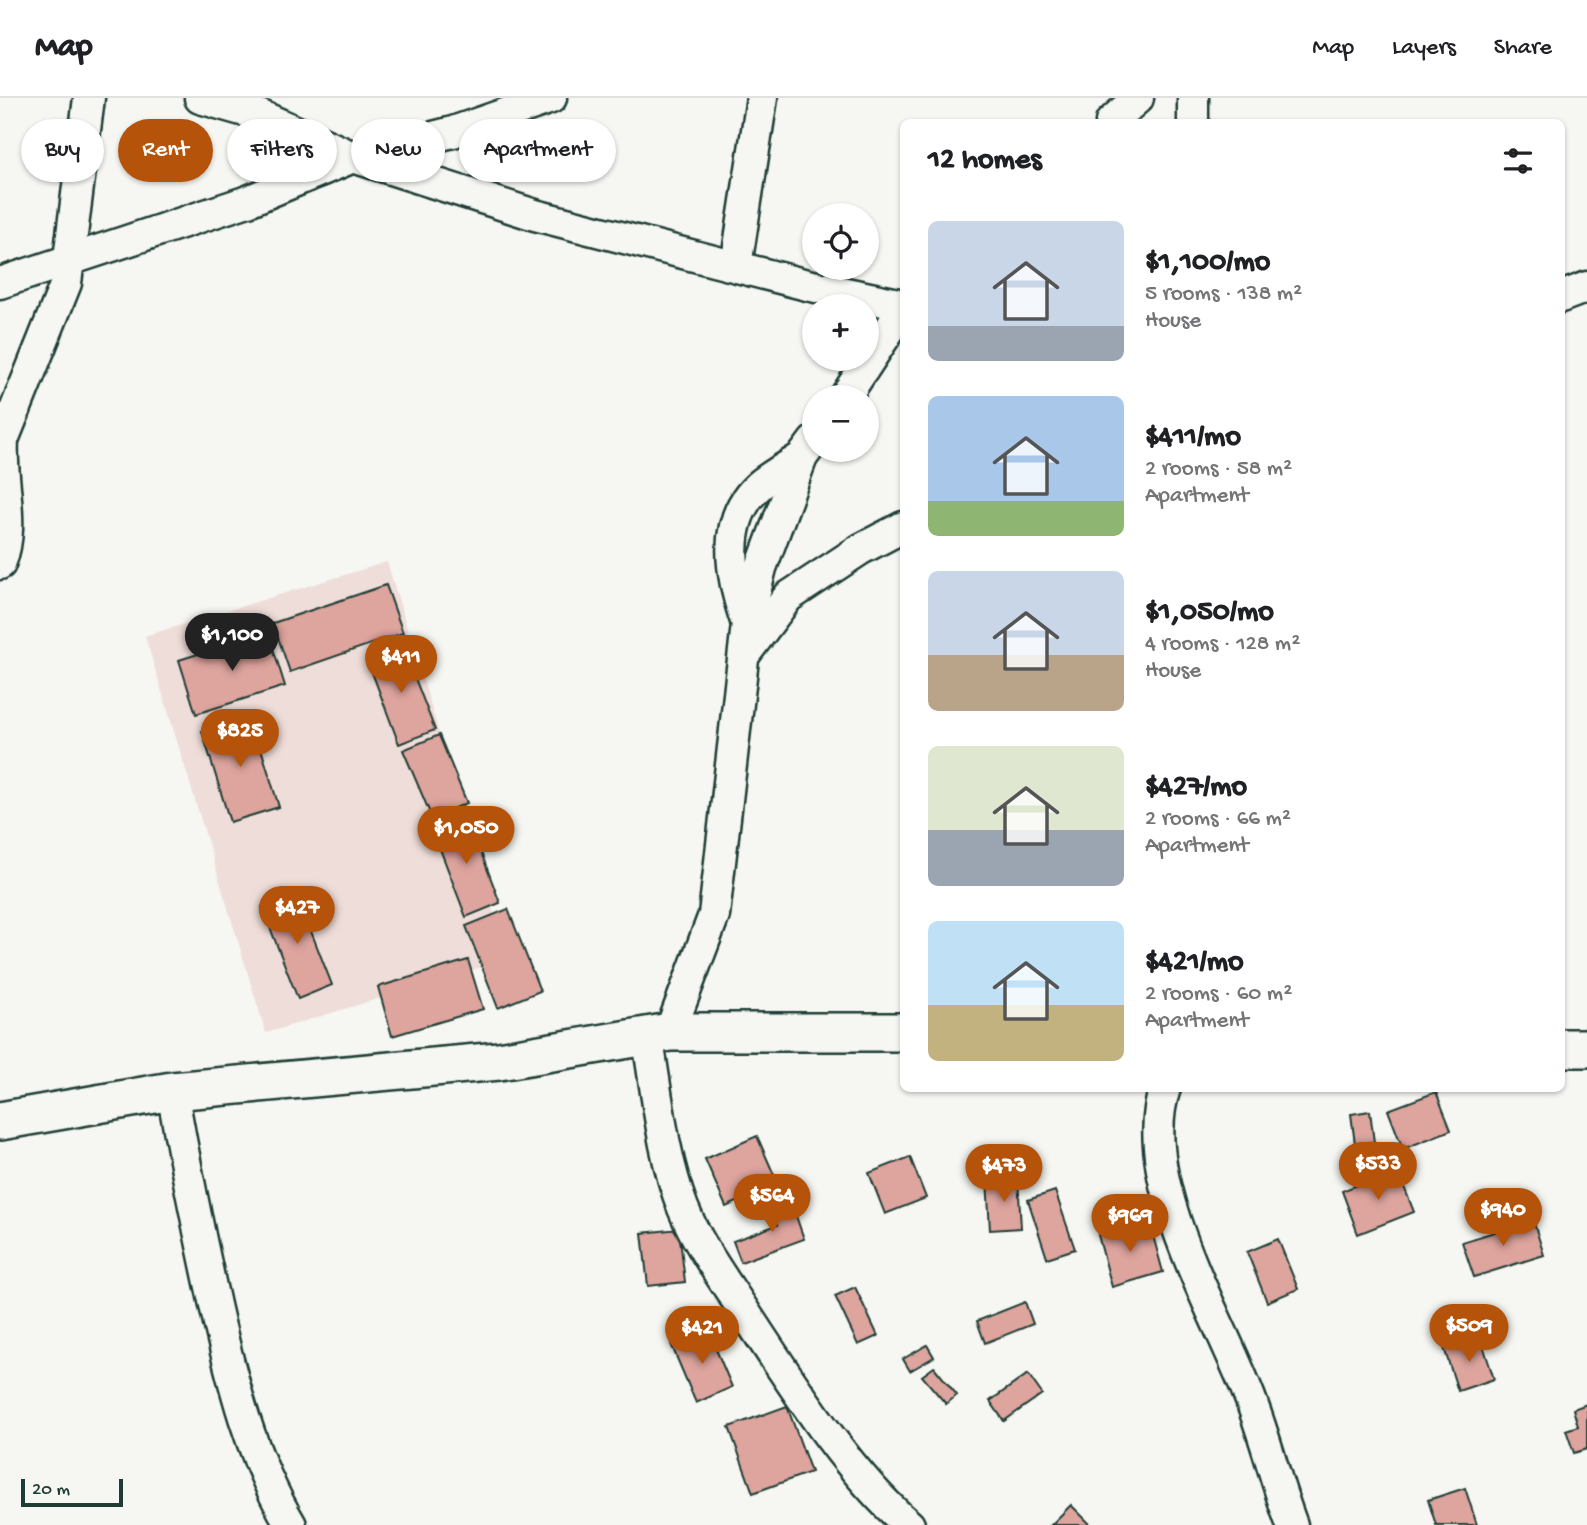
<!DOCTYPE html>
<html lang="en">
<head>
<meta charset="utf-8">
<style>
  :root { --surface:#fff; --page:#f6f6f6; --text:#202124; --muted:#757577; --line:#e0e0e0; --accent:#b45309 }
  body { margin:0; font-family:"Gochi Hand",sans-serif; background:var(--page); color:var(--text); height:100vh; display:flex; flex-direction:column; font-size:26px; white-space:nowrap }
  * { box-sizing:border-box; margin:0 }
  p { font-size:23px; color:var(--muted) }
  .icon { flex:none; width:38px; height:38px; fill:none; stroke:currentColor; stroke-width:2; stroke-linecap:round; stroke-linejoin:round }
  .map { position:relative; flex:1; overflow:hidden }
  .drawer { position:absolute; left:900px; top:21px; width:665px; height:973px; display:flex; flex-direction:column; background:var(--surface); border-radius:10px; box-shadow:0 2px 5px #0004 }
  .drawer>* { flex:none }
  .hud { position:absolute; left:21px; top:21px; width:665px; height:63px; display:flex; gap:14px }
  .tools { position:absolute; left:802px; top:105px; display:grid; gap:14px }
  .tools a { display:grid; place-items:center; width:77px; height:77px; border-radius:50%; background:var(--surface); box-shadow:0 2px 5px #0004; font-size:35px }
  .scale { position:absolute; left:21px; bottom:18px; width:102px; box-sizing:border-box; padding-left:7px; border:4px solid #1f3d34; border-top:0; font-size:19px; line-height:24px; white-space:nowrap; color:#1f3d34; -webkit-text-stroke:5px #f6f6f2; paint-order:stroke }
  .price { position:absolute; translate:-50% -60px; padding:0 16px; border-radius:24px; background:var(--accent); color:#fff; font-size:23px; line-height:46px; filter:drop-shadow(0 2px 4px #0008) }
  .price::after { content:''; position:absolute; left:50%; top:42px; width:21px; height:16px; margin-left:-10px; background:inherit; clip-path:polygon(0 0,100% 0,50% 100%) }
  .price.selected { background:#222; color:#fff }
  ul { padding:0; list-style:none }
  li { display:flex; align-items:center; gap:21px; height:175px; padding:0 28px }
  li span { display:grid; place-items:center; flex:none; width:196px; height:140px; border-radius:10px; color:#555 }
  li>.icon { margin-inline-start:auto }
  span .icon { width:84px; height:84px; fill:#fffc; stroke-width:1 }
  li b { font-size:30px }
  h2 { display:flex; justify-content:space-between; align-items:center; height:84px; padding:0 28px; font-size:30px }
  .tag { padding:0 24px; border-radius:32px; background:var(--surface); box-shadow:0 2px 5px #0004; font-size:24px; line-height:63px }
  .tag.selected { background:var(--accent); color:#fff }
  header { display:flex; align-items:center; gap:42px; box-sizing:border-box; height:98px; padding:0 35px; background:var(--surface); border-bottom:2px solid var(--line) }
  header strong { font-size:33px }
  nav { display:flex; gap:38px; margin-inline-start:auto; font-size:24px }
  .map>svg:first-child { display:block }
  .built { fill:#efddd9 }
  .building { fill:#dea49e; stroke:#1f3d34; stroke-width:2 }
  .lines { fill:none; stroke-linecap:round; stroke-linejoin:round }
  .minor-casing { stroke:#1f3d34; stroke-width:35 }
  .tertiary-casing { stroke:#1f3d34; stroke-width:42 }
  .minor { stroke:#f6f6f2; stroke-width:30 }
  .tertiary { stroke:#f6f6f2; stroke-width:37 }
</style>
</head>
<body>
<header>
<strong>Map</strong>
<nav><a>Map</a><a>Layers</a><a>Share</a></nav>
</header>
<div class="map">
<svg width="1587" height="1427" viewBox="0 0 1587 1427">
  <rect width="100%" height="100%" fill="#f6f6f2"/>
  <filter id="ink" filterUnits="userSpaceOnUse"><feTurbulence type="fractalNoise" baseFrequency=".0143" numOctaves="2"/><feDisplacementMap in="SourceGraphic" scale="14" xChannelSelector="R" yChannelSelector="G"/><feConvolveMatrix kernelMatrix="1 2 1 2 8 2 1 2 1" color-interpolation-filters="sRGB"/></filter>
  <g filter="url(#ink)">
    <path class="built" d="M 387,464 L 508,861 L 266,935 L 145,538 Z"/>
    <g class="building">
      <path d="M 386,487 L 403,535 L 290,574 L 273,525 Z"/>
      <path d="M 268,534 L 285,588 L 196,616 L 179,562 Z"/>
      <path d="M 402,547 L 435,632 L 399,646 L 367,561 Z"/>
      <path d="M 251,618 L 279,709 L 230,724 L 202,633 Z"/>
      <path d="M 439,637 L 467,705 L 432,720 L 403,652 Z"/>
      <path d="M 467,717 L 500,805 L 466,819 L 432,730 Z"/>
      <path d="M 296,795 L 332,887 L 298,901 L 262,809 Z"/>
      <path d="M 508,811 L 540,893 L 498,910 L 466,828 Z"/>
      <path d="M 468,862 L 483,911 L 392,938 L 378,889 Z"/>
      <path d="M 1436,994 L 1451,1032 L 1403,1051 L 1388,1012 Z"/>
      <path d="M 1370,1013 L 1374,1044 L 1355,1046 L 1351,1016 Z"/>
      <path d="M 757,1038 L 778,1086 L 726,1109 L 705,1061 Z"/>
      <path d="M 910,1059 L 926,1100 L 885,1116 L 869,1075 Z"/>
      <path d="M 1397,1071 L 1414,1114 L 1358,1136 L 1342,1093 Z"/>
      <path d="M 1018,1080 L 1021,1130 L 990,1132 L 987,1081 Z"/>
      <path d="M 1055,1093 L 1075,1151 L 1047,1160 L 1028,1102 Z"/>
      <path d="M 790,1101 L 804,1141 L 741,1164 L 733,1143 L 777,1127 L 771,1108 Z"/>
      <path d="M 1533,1122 L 1544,1157 L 1474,1179 L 1462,1144 Z"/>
      <path d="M 1149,1123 L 1163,1174 L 1112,1189 L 1098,1137 Z"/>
      <path d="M 679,1131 L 685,1184 L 648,1188 L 642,1135 Z"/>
      <path d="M 1278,1141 L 1298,1191 L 1267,1204 L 1247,1154 Z"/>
      <path d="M 855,1189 L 878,1238 L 858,1247 L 835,1198 Z"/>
      <path d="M 1025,1204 L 1033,1226 L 985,1245 L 977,1223 Z"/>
      <path d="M 707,1230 L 732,1289 L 696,1305 L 671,1246 Z"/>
      <path d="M 1480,1238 L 1494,1281 L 1458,1293 L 1444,1250 Z"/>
      <path d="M 927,1247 L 934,1259 L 910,1273 L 903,1261 Z"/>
      <path d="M 934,1269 L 957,1297 L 946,1306 L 922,1278 Z"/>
      <path d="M 1028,1276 L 1042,1296 L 1004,1323 L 990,1303 Z"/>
      <path d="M 1587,1306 L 1587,1351 L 1574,1355 L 1566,1332 L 1578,1328 L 1573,1311 Z"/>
      <path d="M 787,1308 L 811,1374 L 753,1395 L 729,1329 Z"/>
      <path d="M 1465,1390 L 1477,1427 L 1436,1427 L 1428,1402 Z"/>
      <path d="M 1071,1407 L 1091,1427 L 1051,1427 Z"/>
    </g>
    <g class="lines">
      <g class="minor-casing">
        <g id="minor">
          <path d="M 200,0 L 259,17 L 353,59 L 535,117 L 807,187 L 903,207"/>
          <path d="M 1193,0 L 1193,24"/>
          <path d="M 1111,24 L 1138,0"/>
          <path d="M 736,168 L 762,0"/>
          <path d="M 0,185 L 248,103 L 353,59 L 453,34 L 551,0"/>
          <path d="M 1561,199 L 1587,189"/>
          <path d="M 845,299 L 903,211"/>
          <path d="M 0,466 C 16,426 0,384 3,342 L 66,185 L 89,0"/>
          <path d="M 747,526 C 731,480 719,421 761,386 C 773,376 789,368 802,359"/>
          <path d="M 745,556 L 788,499 L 861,451 L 903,429"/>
          <path d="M 670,934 L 714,817 L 747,526 L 761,470 L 802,359 L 814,343"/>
          <path d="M 647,937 C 657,994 662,1056 683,1110 C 698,1147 724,1182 746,1216 C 789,1281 849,1377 909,1427"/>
          <path d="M 1165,990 C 1134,1080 1218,1215 1250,1300 C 1266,1341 1276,1385 1292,1427"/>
          <path d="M 172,993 C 185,1065 199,1136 215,1207 C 232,1283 251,1360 291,1427"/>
        </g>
      </g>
      <g class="tertiary-casing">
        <g id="tertiary">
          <path d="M 1561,950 L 1587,950"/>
          <path d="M 0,1023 L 172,993 L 499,963 L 670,934 L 903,934"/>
        </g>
      </g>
      <use href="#minor" class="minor"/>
      <use href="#tertiary" class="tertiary"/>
    </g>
  </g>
</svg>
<div class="tools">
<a><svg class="icon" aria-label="locate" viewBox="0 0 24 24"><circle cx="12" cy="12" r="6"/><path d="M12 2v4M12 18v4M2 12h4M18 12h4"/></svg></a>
<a>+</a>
<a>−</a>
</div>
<div class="scale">20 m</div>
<b class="price selected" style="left:232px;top:575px">$1,100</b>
<b class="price" style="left:401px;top:597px">$411</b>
<b class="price" style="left:240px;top:671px">$825</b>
<b class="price" style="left:466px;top:768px">$1,050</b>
<b class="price" style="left:297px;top:848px">$427</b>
<b class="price" style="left:1378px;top:1104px">$533</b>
<b class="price" style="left:1004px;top:1106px">$473</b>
<b class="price" style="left:772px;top:1136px">$564</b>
<b class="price" style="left:1503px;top:1150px">$940</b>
<b class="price" style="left:1130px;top:1156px">$969</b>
<b class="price" style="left:1469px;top:1266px">$509</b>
<b class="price" style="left:702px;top:1268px">$421</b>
<div class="hud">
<a class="tag">Buy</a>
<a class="tag selected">Rent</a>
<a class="tag">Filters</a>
<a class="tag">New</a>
<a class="tag">Apartment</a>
</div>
<section class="drawer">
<h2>12 homes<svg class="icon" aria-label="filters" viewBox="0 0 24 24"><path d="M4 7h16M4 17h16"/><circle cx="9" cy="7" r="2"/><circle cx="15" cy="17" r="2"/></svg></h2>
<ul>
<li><span style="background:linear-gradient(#c9d6e8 75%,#9aa5b1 0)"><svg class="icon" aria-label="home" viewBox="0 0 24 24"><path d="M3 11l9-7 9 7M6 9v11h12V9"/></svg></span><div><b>$1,100/mo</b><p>5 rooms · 138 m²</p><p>House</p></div></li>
<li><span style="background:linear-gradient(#a9c7e8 75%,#8fb573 0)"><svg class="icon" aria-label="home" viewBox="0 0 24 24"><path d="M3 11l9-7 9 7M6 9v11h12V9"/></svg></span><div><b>$411/mo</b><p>2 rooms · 58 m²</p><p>Apartment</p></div></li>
<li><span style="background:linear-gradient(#c9d6e8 60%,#b9a48a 0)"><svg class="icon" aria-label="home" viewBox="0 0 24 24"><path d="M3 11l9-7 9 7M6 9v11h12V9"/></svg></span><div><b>$1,050/mo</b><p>4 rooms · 128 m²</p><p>House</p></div></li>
<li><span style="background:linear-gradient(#dfe7d0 60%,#9aa5b1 0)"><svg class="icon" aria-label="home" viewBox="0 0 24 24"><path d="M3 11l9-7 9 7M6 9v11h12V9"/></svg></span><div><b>$427/mo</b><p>2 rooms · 66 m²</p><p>Apartment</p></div></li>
<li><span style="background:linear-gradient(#bfe0f5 60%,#c2b280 0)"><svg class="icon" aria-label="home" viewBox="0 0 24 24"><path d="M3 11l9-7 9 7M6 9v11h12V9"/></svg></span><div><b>$421/mo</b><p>2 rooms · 60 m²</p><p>Apartment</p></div></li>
</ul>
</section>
</div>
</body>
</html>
